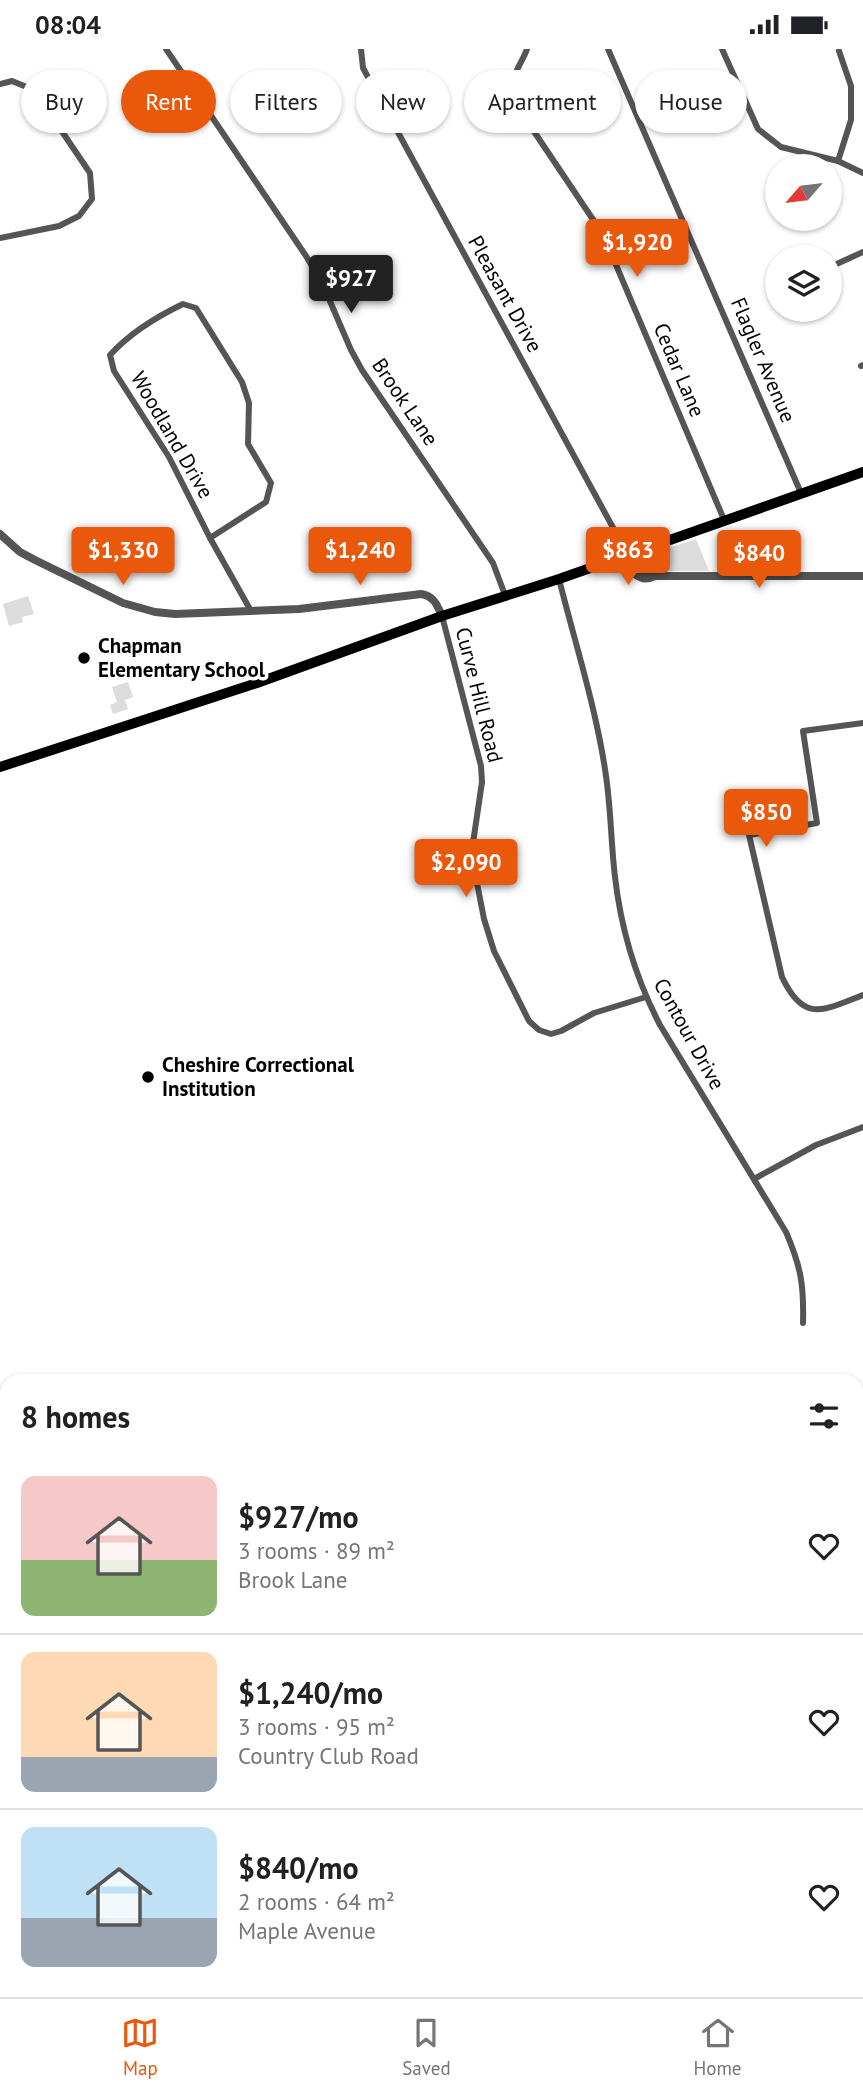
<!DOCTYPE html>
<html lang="en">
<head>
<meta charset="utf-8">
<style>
  :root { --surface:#fff; --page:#f2f2f2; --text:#202124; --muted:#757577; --line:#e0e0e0; --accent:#ea580c }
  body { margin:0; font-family:"PT Sans",sans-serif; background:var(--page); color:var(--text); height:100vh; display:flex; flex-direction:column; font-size:26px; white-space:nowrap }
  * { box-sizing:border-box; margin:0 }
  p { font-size:23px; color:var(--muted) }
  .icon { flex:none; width:38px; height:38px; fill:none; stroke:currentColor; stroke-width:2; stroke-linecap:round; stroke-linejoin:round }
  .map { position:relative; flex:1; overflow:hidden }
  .side { position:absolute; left:0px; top:1325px; width:864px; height:625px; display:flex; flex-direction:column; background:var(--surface); border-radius:21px 21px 0 0; box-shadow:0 2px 5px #0004 }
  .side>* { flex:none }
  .hud { position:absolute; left:21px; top:21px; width:822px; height:63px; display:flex; gap:14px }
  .needle { width:46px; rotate:242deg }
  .controls { position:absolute; left:765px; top:105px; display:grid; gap:14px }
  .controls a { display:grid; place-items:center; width:77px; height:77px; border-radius:50%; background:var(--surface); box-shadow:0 2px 5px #0004; font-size:35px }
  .price { position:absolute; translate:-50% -60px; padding:0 16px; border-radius:7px; background:var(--accent); color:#fff; font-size:23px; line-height:46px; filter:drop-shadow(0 2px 4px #0008) }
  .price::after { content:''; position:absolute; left:50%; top:42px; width:21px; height:16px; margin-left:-10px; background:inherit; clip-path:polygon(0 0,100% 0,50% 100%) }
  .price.on { background:#222; color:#fff }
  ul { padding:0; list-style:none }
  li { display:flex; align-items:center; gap:21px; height:175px; padding:0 21px }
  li+li { border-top:2px solid var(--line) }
  li span { display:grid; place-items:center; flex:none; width:196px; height:140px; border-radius:14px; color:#555 }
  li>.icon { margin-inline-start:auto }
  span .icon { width:84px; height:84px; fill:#fffc; stroke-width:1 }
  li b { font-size:30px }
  h2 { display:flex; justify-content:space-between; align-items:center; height:84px; padding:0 21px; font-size:30px }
  .chip { padding:0 24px; border-radius:32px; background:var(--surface); box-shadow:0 2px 5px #0004; font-size:24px; line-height:63px }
  .chip.on { background:var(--accent); color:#fff }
  .status { display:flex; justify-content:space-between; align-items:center; height:49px; padding:0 35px; background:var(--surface); direction:ltr }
  .status svg { height:19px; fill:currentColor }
  .tab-bar { display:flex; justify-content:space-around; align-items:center; height:98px; border-top:2px solid var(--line); background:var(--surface); font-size:19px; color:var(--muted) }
  .tab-bar a { display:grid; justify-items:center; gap:4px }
  .tab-bar .on { color:var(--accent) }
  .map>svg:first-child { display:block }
  .green { fill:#dcdcdc }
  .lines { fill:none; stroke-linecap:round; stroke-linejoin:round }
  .canal { stroke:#a3a3a3; stroke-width:7 }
  .minor { stroke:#555; stroke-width:6 }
  .tertiary { stroke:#555; stroke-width:8 }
  .trunk { stroke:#000; stroke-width:10 }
  .poi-dot { fill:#000; stroke:#fff; stroke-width:2.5 }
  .labels { text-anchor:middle; stroke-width:7; stroke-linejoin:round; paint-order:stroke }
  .street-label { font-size:21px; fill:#000; stroke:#fff }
  .poi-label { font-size:21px; font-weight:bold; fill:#000; stroke:#fff; text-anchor:start }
</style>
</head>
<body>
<div class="status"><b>08:04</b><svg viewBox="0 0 49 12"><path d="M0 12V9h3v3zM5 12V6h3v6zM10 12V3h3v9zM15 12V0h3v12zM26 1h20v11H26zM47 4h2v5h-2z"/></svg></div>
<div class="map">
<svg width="863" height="1948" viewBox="0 0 863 1948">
  <rect width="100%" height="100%" fill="#fff"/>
  <g class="green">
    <path d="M 696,490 L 709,522 L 663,522 L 643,516 L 642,513 L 645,507 Z"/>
    <path d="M 28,547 L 34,565 L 22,568 L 23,573 L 9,577 L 3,555 Z"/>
    <path d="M 128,633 L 133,648 L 125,651 L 128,660 L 113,665 L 110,656 L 117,653 L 112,638 Z"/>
    <path d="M 863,1360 L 863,1547 L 858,1550 L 858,1361 Z"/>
    <path d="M 55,1942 L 149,1942 L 149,1943 L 140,1948 L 43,1948 Z"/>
  </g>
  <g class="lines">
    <g class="canal">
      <path d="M 858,1472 L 863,1469"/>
      <path d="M 63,1948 L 72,1942"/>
    </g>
    <g class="minor">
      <path d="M 166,0 L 306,207 L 323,236 L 351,301 L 362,321 L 493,514 L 505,546"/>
      <path d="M 361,0 L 363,19 L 617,486 L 626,505"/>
      <path d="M 527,0 C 524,9 518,17 515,26 C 510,43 523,63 531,78 L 596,175 L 608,197 L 725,473"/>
      <path d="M 608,0 L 801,444"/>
      <path d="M 722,0 L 758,80 L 781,98 L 838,112 L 863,124"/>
      <path d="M 0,35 L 12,32 L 34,41 L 90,124 L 92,150 L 79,167 L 59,177 L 0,189"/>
      <path d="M 838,112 L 851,71 L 851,37 L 839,2"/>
      <path d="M 830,218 L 863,203"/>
      <path d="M 183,255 L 196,259 L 242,333 L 249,354 L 248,395 L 271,434 L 266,453 L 210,489 L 169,408 L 114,322 L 110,306 C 130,284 156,268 183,255 Z"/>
      <path d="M 861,317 L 863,316"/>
      <path d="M 210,489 L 251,562"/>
      <path d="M 559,530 C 575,594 597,662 606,727 C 611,761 611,795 615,828 C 621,880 636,930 660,976 L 786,1183 C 801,1218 804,1236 803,1274"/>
      <path d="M 442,567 L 481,717 L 482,733 L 473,794 L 475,824 L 484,870 L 494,902 L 529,972 L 539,981 L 551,985 L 561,982 L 594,964 L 646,948"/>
      <path d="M 863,674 L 803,682 L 817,774 L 749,786 L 782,928 C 804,975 824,961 863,946"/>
      <path d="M 754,1130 L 816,1096 L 863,1078"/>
      <path d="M 858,1628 L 863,1625"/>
      <path d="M 858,1801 L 863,1807"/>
    </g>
    <g class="tertiary">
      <path d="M 0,485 L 20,503 L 35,511 L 123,554 L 155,563 L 175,565 L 299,560 L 421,545 C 434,547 437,556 442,567"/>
      <path d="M 626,505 C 627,521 639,535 655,527 L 863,527"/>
      <path d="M 626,505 L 642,521 L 655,527"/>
    </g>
    <path class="trunk" d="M 0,718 L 257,634 L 442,567 L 559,530 L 863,423"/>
  </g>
  <g class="poi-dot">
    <circle cx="84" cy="609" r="7"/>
    <circle cx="148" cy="1028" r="7"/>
  </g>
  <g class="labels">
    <g class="street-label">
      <text transform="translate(505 245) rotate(61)" y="7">Pleasant Drive</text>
      <text transform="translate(763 311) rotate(67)" y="7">Flagler Avenue</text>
      <text transform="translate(679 321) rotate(67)" y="7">Cedar Lane</text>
      <text transform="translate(405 353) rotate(56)" y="7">Brook Lane</text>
      <text transform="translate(172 386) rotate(60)" y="7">Woodland Drive</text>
      <text transform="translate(479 646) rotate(76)" y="7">Curve Hill Road</text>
      <text transform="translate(689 985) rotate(61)" y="7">Contour Drive</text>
    </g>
    <g class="poi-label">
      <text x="98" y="604">Chapman<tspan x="98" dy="24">Elementary School</tspan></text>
      <text x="162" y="1023">Cheshire Correctional<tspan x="162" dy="24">Institution</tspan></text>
    </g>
  </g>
</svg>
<div class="controls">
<a><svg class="needle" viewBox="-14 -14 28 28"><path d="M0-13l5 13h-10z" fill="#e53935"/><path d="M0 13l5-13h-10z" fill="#757577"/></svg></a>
<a><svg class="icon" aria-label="layers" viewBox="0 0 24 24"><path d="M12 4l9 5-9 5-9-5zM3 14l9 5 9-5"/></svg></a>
</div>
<b class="price" style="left:637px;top:230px">$1,920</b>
<b class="price on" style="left:351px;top:266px">$927</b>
<b class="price" style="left:123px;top:538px">$1,330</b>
<b class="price" style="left:360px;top:538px">$1,240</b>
<b class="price" style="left:628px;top:538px">$863</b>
<b class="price" style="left:759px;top:541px">$840</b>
<b class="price" style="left:766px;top:800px">$850</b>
<b class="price" style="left:466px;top:850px">$2,090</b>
<div class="hud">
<a class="chip">Buy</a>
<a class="chip on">Rent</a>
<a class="chip">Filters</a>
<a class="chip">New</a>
<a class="chip">Apartment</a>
<a class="chip">House</a>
</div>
<section class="side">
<h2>8 homes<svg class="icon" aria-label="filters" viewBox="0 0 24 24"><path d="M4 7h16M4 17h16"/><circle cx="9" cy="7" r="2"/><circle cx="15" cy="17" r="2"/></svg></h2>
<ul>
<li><span style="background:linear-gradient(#f6c9c9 60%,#8fb573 0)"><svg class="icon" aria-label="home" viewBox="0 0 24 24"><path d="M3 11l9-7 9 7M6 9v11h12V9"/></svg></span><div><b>$927/mo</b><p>3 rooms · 89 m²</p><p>Brook Lane</p></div><svg class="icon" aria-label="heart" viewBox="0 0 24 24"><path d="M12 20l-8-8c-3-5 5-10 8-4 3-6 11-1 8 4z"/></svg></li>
<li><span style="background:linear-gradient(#ffd9b3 75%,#9aa5b1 0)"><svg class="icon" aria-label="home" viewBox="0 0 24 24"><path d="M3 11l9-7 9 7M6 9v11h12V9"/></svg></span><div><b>$1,240/mo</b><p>3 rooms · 95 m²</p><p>Country Club Road</p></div><svg class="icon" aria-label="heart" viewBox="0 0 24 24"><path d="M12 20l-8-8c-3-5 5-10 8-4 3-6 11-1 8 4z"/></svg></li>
<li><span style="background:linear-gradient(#bfe0f5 65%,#9aa5b1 0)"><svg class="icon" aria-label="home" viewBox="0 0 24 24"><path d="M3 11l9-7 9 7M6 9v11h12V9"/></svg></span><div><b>$840/mo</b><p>2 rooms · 64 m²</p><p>Maple Avenue</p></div><svg class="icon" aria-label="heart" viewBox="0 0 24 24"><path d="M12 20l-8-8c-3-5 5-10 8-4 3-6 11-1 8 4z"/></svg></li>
</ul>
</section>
</div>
<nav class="tab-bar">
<a class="on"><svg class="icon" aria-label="map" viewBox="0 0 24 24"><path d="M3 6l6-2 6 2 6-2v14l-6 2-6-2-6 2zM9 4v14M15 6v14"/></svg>Map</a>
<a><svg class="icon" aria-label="saved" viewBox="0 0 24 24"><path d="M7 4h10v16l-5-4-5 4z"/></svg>Saved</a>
<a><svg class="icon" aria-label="home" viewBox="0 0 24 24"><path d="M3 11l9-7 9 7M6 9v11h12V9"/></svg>Home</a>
</nav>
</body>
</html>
